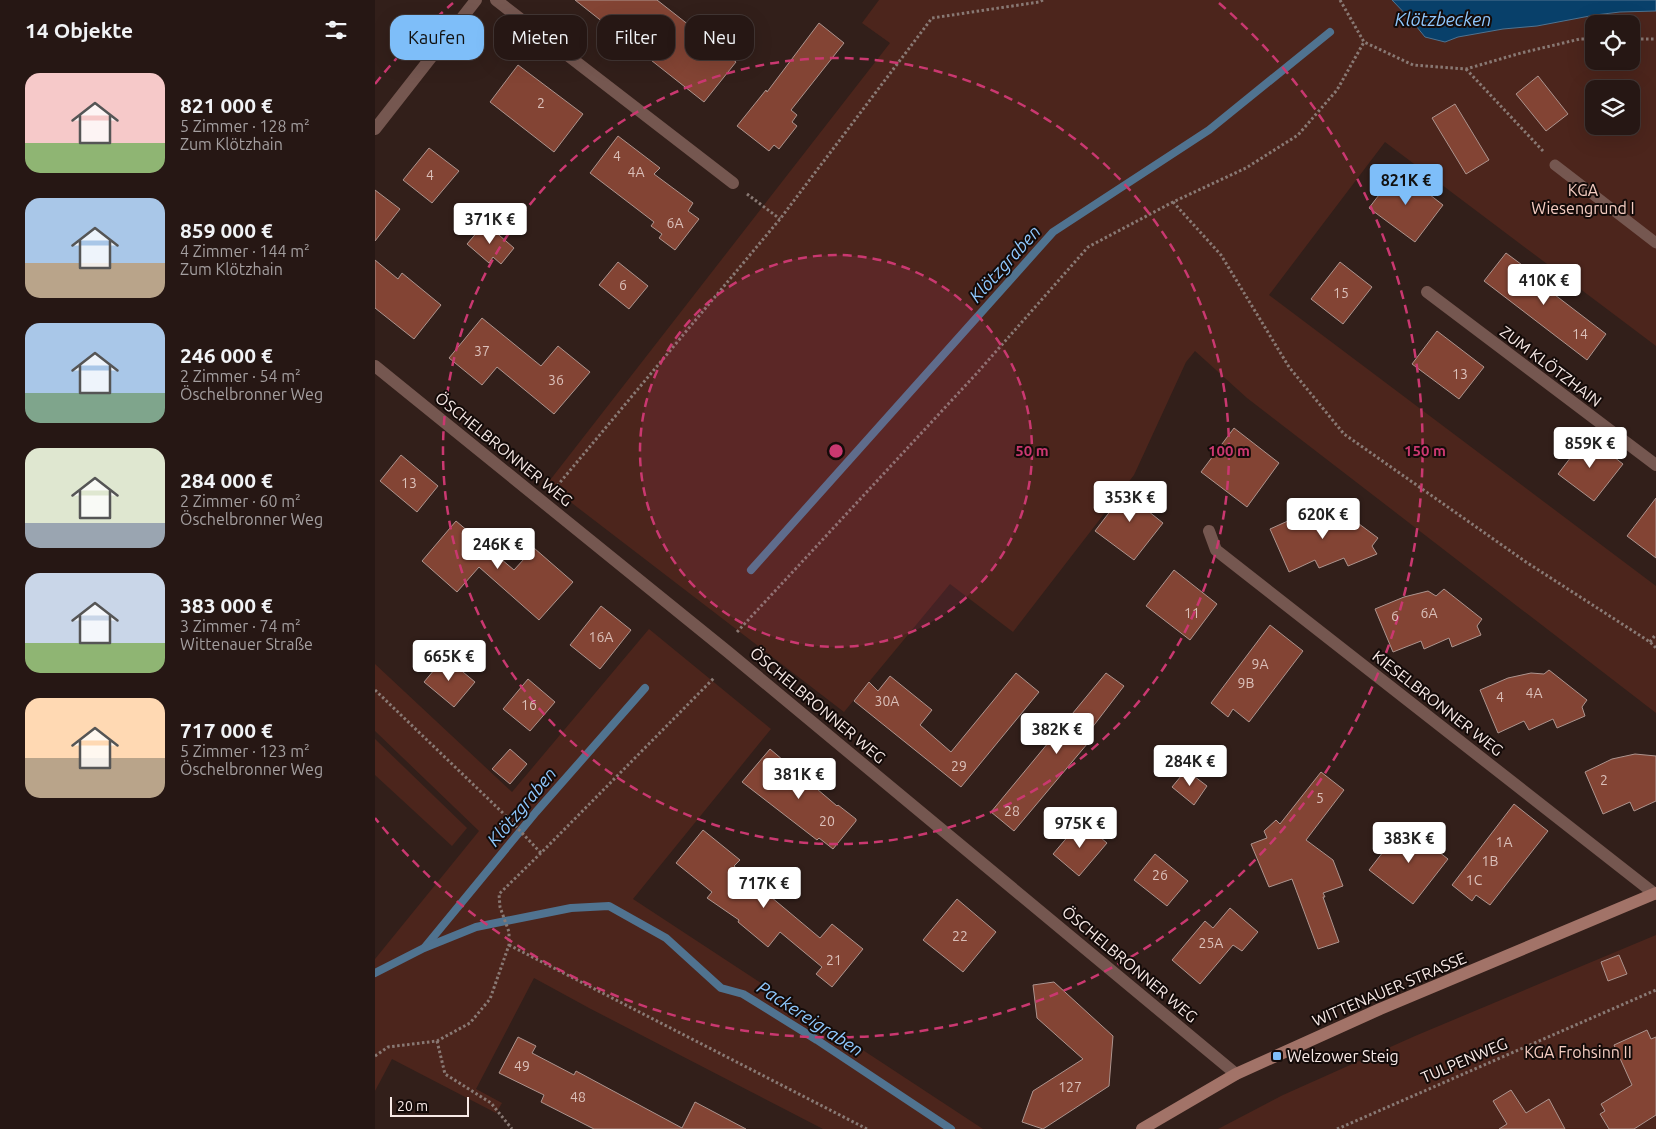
<!DOCTYPE html>
<html lang="de">
<head>
<meta charset="utf-8">
<style>
  :root { --surface:#261714; --page:#322422; --text:#f1f3f6; --muted:#a49fa0; --line:#423634; --accent:#7ebef9 }
  body { margin:0; font-family:Ubuntu,sans-serif; background:var(--page); color:var(--text); height:100vh; display:flex; flex-direction:column; font-size:19px; white-space:nowrap }
  * { box-sizing:border-box; margin:0 }
  p { font-size:16px; color:var(--muted) }
  .icon { flex:none; width:28px; height:28px; fill:none; stroke:currentColor; stroke-width:2; stroke-linecap:round; stroke-linejoin:round }
  .map { position:relative; flex:1; overflow:hidden }
  .sheet { display:flex; flex-direction:column; background:var(--surface); width:375px }
  .sheet>* { flex:none }
  .top-card { position:absolute; left:15px; top:15px; width:475px; height:45px; display:flex; gap:10px }
  .buttons { position:absolute; left:1210px; top:15px; display:grid; gap:10px }
  .buttons a { display:grid; place-items:center; width:55px; height:55px; border-radius:10px; background:var(--surface); box-shadow:0 5px 20px #0002,0 0 0 1px var(--line); font-size:25px }
  .scale { position:absolute; left:15px; bottom:12px; width:79px; box-sizing:border-box; padding-left:5px; border:2px solid #f8eae7; border-top:0; font-size:14px; line-height:18px; white-space:nowrap; color:#f8eae7; -webkit-text-stroke:4px #140b09; paint-order:stroke }
  .price { position:absolute; translate:-50% -42px; padding:0 11px; border-radius:5px; background:#fff; color:#222; font-size:16px; line-height:32px; filter:drop-shadow(0 1px 2px #0008) }
  .price::after { content:''; position:absolute; left:50%; top:30px; width:15px; height:11px; margin-left:-8px; background:inherit; clip-path:polygon(0 0,100% 0,50% 100%) }
  .price.current { background:var(--accent); color:#111 }
  ul { padding:0; list-style:none }
  li { display:flex; align-items:center; gap:15px; height:125px; padding:0 25px }
  li span { display:grid; place-items:center; flex:none; width:140px; height:100px; border-radius:15px; color:#555 }
  li>.icon { margin-inline-start:auto }
  span .icon { width:60px; height:60px; fill:#fffc; stroke-width:1 }
  li b { font-size:21px }
  h2 { display:flex; justify-content:space-between; align-items:center; height:60px; padding:0 25px; font-size:21px }
  .chip { padding:0 18px; border-radius:15px; background:var(--surface); box-shadow:0 5px 20px #0002,0 0 0 1px var(--line); font-size:18px; line-height:45px }
  .chip.current { background:var(--accent); color:#111 }
  main { display:flex; flex:1; min-height:0 }
  .map>svg:first-child { display:block }
  .green { fill:#4c251c; fill-rule:evenodd }
  .water { fill:#08406a; stroke:#507390 }
  .lines { fill:none; stroke-linecap:round; stroke-linejoin:round }
  .stream { stroke:#507390; stroke-width:8 }
  .building { fill:#834434; stroke:#ad948e }
  .path { stroke:#897974; stroke-width:3; stroke-dasharray:2.5 2.5; stroke-linecap:butt }
  .lane { stroke:#755750; stroke-width:11 }
  .street { stroke:#755750; stroke-width:12 }
  .secondary { stroke:#a27368; stroke-width:12 }
  .ring { fill:none; stroke:#ca3870; stroke-width:2.5; stroke-dasharray:9 6 }
  .poi-dot { fill:#7ebef9; stroke:#140b09; stroke-width:2 }
  .labels { text-anchor:middle; stroke-width:4; stroke-linejoin:round; paint-order:stroke }
  .number-label { font-size:14px; fill:#dbc0ba }
  .park-label { font-size:16px; fill:#f4ccc1; stroke:#140b09 }
  .street-label { font-size:16px; fill:#f8eae7; stroke:#140b09 }
  .poi-label { font-size:16px; fill:#f8eae7; stroke:#140b09; text-anchor:start }
  .water-label { font-size:18px; font-style:italic; fill:#8fc8fe; stroke:#140b09 }
  .centre { fill:#ca3870; stroke:#140b09; stroke-width:2.5 }
  .ring-label { font-size:15px; text-anchor:middle; font-weight:bold; fill:#ca3870; stroke:#140b09; stroke-width:4; stroke-linejoin:round; paint-order:stroke }
</style>
</head>
<body>
<main>
<section class="sheet">
<h2>14 Objekte<svg class="icon" aria-label="filters" viewBox="0 0 24 24"><path d="M4 7h16M4 17h16"/><circle cx="9" cy="7" r="2"/><circle cx="15" cy="17" r="2"/></svg></h2>
<ul>
<li><span style="background:linear-gradient(#f6c9c9 70%,#8fb573 0)"><svg class="icon" aria-label="home" viewBox="0 0 24 24"><path d="M3 11l9-7 9 7M6 9v11h12V9"/></svg></span><div><b>821 000 €</b><p>5 Zimmer · 128 m²</p><p>Zum Klötzhain</p></div></li>
<li><span style="background:linear-gradient(#a9c7e8 65%,#b9a48a 0)"><svg class="icon" aria-label="home" viewBox="0 0 24 24"><path d="M3 11l9-7 9 7M6 9v11h12V9"/></svg></span><div><b>859 000 €</b><p>4 Zimmer · 144 m²</p><p>Zum Klötzhain</p></div></li>
<li><span style="background:linear-gradient(#a9c7e8 70%,#7fa58c 0)"><svg class="icon" aria-label="home" viewBox="0 0 24 24"><path d="M3 11l9-7 9 7M6 9v11h12V9"/></svg></span><div><b>246 000 €</b><p>2 Zimmer · 54 m²</p><p>Öschelbronner Weg</p></div></li>
<li><span style="background:linear-gradient(#dfe7d0 75%,#9aa5b1 0)"><svg class="icon" aria-label="home" viewBox="0 0 24 24"><path d="M3 11l9-7 9 7M6 9v11h12V9"/></svg></span><div><b>284 000 €</b><p>2 Zimmer · 60 m²</p><p>Öschelbronner Weg</p></div></li>
<li><span style="background:linear-gradient(#c9d6e8 70%,#8fb573 0)"><svg class="icon" aria-label="home" viewBox="0 0 24 24"><path d="M3 11l9-7 9 7M6 9v11h12V9"/></svg></span><div><b>383 000 €</b><p>3 Zimmer · 74 m²</p><p>Wittenauer Straße</p></div></li>
<li><span style="background:linear-gradient(#ffd9b3 60%,#b9a48a 0)"><svg class="icon" aria-label="home" viewBox="0 0 24 24"><path d="M3 11l9-7 9 7M6 9v11h12V9"/></svg></span><div><b>717 000 €</b><p>5 Zimmer · 123 m²</p><p>Öschelbronner Weg</p></div></li>
</ul>
</section>
<div class="map">
<svg width="1281" height="1129" viewBox="0 0 1281 1129">
  <rect width="100%" height="100%" fill="#321f1a"/>
  <g class="green">
    <path d="M 504,0 L 1017,0 L 1037,21 L 1050,37 L 1069,42 L 1083,37 L 1128,29 L 1162,26 L 1220,15 L 1245,12 L 1281,11 L 1281,346 L 1010,142 L 894,295 L 1281,586 L 1281,713 L 872,398 L 820,351 L 811,362 L 759,475 L 638,632 L 575,584 L 469,712 L 172,484 L 515,43 L 487,23 ZM 1219,24 L 1256,24 L 1256,61 L 1219,61 ZM 1219,89 L 1256,89 L 1256,126 L 1219,126 Z"/>
    <path d="M 274,629 L 396,729 L 258,899 L 608,1129 L 448,1129 L 214,1008 L 159,978 L 101,1089 L 127,1103 L 121,1113 L 17,1059 L 0,1091 L 0,959 L 104,831 L 0,731 L 0,664 L 137,792 Z"/>
    <path d="M 0,739 L 92,828 L 77,846 L 0,775 Z"/>
    <path d="M 1281,935 L 1281,1129 L 843,1129 L 908,1095 L 1040,1036 Z"/>
  </g>
  <path class="water" d="M 1017,0 L 1281,0 L 1281,11 L 1245,12 L 1220,15 L 1162,26 L 1128,29 L 1083,37 L 1070,42 L 1050,37 L 1037,21 Z"/>
  <g class="lines">
    <g class="stream">
      <path d="M 376,570 L 678,232 L 834,130 L 955,32"/>
      <path d="M 50,947 L 161,812 L 270,688"/>
      <path d="M 0,973 L 49,948 L 101,927 L 196,908 L 234,906 L 291,938 L 346,988 L 368,994 L 442,1040 L 576,1129"/>
    </g>
  </g>
  <g class="building">
    <path d="M 200,0 L 282,0 L 361,62 L 329,102 Z"/>
    <path d="M 444,23 L 469,43 L 416,110 L 422,115 L 417,122 L 422,126 L 404,149 L 399,145 L 394,151 L 362,126 L 391,90 L 392,92 Z"/>
    <path d="M 143,65 L 208,114 L 179,152 L 115,102 Z"/>
    <path d="M 1163,76 L 1193,114 L 1171,131 L 1141,94 Z"/>
    <path d="M 1080,104 L 1114,160 L 1091,174 L 1057,118 Z"/>
    <path d="M 243,136 L 285,168 L 279,174 L 318,203 L 313,211 L 324,219 L 300,250 L 284,238 L 287,234 L 276,226 L 279,222 L 215,173 Z"/>
    <path d="M 54,148 L 84,171 L 57,203 L 28,180 Z"/>
    <path d="M 1023,170 L 1068,205 L 1040,242 L 994,208 Z"/>
    <path d="M 0,190 L 25,209 L 0,241 Z"/>
    <path d="M 110,223 L 139,248 L 126,264 L 118,257 L 114,263 L 92,244 Z"/>
    <path d="M 1131,253 L 1170,282 L 1167,285 L 1231,334 L 1212,360 L 1109,281 Z"/>
    <path d="M 0,260 L 23,279 L 27,273 L 66,305 L 39,339 L 0,308 Z"/>
    <path d="M 243,262 L 273,286 L 254,309 L 224,285 Z"/>
    <path d="M 965,262 L 997,287 L 968,324 L 936,299 Z"/>
    <path d="M 107,318 L 166,366 L 183,346 L 215,372 L 179,414 L 122,367 L 107,385 L 74,358 Z"/>
    <path d="M 1062,331 L 1109,367 L 1084,399 L 1037,364 Z"/>
    <path d="M 859,428 L 904,463 L 872,507 L 826,472 Z"/>
    <path d="M 1212,436 L 1248,464 L 1219,501 L 1183,474 Z"/>
    <path d="M 26,455 L 63,486 L 42,512 L 5,481 Z"/>
    <path d="M 756,484 L 780,502 L 773,511 L 788,523 L 759,560 L 720,531 Z"/>
    <path d="M 1281,498 L 1281,558 L 1252,536 Z"/>
    <path d="M 964,509 L 1003,538 L 997,546 L 1002,554 L 973,566 L 969,558 L 944,568 L 940,560 L 914,572 L 895,529 L 924,516 L 948,511 L 958,514 Z"/>
    <path d="M 81,521 L 139,570 L 159,548 L 198,582 L 164,620 L 104,567 L 82,592 L 47,561 Z"/>
    <path d="M 799,570 L 842,604 L 815,640 L 771,606 Z"/>
    <path d="M 1069,589 L 1107,619 L 1102,626 L 1106,635 L 1077,647 L 1074,638 L 1049,649 L 1046,641 L 1018,652 L 1000,609 L 1029,597 L 1053,591 L 1061,596 Z"/>
    <path d="M 226,606 L 256,630 L 225,669 L 195,645 Z"/>
    <path d="M 895,625 L 928,651 L 874,722 L 858,709 L 853,717 L 836,703 Z"/>
    <path d="M 70,657 L 100,682 L 79,707 L 49,682 Z"/>
    <path d="M 1174,670 L 1212,700 L 1207,707 L 1210,716 L 1182,728 L 1178,719 L 1154,730 L 1149,721 L 1123,733 L 1105,690 L 1133,678 L 1156,673 L 1169,674 Z"/>
    <path d="M 641,673 L 664,692 L 586,787 L 479,701 L 494,682 L 503,691 L 515,676 L 557,710 L 545,725 L 576,752 Z"/>
    <path d="M 731,673 L 749,686 L 713,733 L 718,737 L 639,831 L 616,812 Z"/>
    <path d="M 153,679 L 180,702 L 155,731 L 128,709 Z"/>
    <path d="M 135,749 L 152,764 L 135,784 L 117,769 Z"/>
    <path d="M 395,749 L 462,806 L 463,805 L 481,819 L 481,821 L 458,849 L 444,838 L 442,840 L 367,782 Z"/>
    <path d="M 1260,754 L 1281,756 L 1281,801 L 1259,811 L 1255,802 L 1228,814 L 1210,772 L 1237,759 Z"/>
    <path d="M 811,770 L 832,786 L 819,805 L 797,787 Z"/>
    <path d="M 946,772 L 969,790 L 931,840 L 958,860 L 968,886 L 948,893 L 950,897 L 948,897 L 964,942 L 943,949 L 917,879 L 894,887 L 876,844 L 892,838 L 889,831 L 901,820 L 905,824 Z"/>
    <path d="M 1139,804 L 1173,831 L 1115,905 L 1101,895 L 1097,901 L 1077,885 Z"/>
    <path d="M 706,821 L 732,843 L 704,876 L 678,854 Z"/>
    <path d="M 1029,825 L 1073,859 L 1038,904 L 994,870 Z"/>
    <path d="M 328,830 L 365,860 L 359,866 L 445,938 L 457,924 L 488,949 L 457,987 L 441,974 L 447,967 L 405,932 L 393,947 L 363,922 L 364,920 L 332,898 L 337,892 L 301,863 Z"/>
    <path d="M 780,854 L 813,881 L 792,906 L 759,880 Z"/>
    <path d="M 582,899 L 621,932 L 588,972 L 548,940 Z"/>
    <path d="M 855,908 L 883,932 L 867,951 L 858,945 L 825,984 L 797,960 L 830,921 L 838,928 Z"/>
    <path d="M 1244,955 L 1252,974 L 1233,981 L 1226,962 Z"/>
    <path d="M 679,982 L 738,1036 L 734,1086 L 668,1129 L 647,1122 L 658,1091 L 708,1059 L 662,1018 L 658,985 Z"/>
    <path d="M 1272,1030 L 1276,1039 L 1281,1037 L 1281,1115 L 1259,1129 L 1234,1129 L 1225,1114 L 1230,1111 L 1226,1104 L 1257,1085 L 1239,1045 Z"/>
    <path d="M 143,1037 L 161,1046 L 157,1053 L 199,1075 L 201,1071 L 307,1128 L 320,1102 L 371,1129 L 219,1129 L 166,1102 L 169,1095 L 124,1073 Z"/>
    <path d="M 1136,1090 L 1151,1113 L 1174,1099 L 1190,1129 L 1124,1129 L 1132,1124 L 1118,1101 Z"/>
  </g>
  <g class="lines">
    <g class="path">
      <path d="M 965,0 L 989,42 L 1038,65 L 1091,69 L 1146,53 L 1205,39 L 1219,39"/>
      <path d="M 1256,39 L 1281,39"/>
      <path d="M 1091,69 L 1168,151"/>
      <path d="M 372,194 L 405,219"/>
      <path d="M 798,202 L 846,255 L 914,367 L 969,434 L 1151,562 L 1275,642 L 1281,648"/>
      <path d="M 182,486 L 405,219 L 557,18 L 664,2 L 668,0"/>
      <path d="M 362,632 L 602,373 L 713,247 L 798,202 L 871,168 L 923,135 L 962,90 L 989,42"/>
      <path d="M 1275,642 L 1281,634"/>
      <path d="M 0,690 L 130,815 L 166,853"/>
      <path d="M 134,945 L 492,1129"/>
      <path d="M 62,1041 L 70,1074 L 116,1103 L 137,1129"/>
      <path d="M 0,1056 L 13,1047 L 62,1041 L 95,1023 L 115,999 L 134,945 L 134,932 L 125,907 L 124,894 L 166,853 L 340,677"/>
      <path d="M 962,1129 L 1281,990"/>
    </g>
    <path class="lane" d="M 1180,165 L 1281,243"/>
    <g class="street">
      <path d="M 121,0 L 358,183"/>
      <path d="M 0,129 L 101,0"/>
      <path d="M 1052,292 L 1281,465"/>
      <path d="M 0,366 L 353,652 L 861,1074"/>
      <path d="M 834,531 L 841,550 L 1280,894"/>
    </g>
    <path class="secondary" d="M 767,1129 L 861,1074 L 1005,1009 L 1281,893"/>
  </g>
  <circle cx="461" cy="451" r="196" fill="#ca3870" fill-opacity=".12"/>
  <g class="ring">
    <circle cx="461" cy="451" r="196"/>
    <circle cx="461" cy="451" r="393"/>
    <path d="M0 84A589 589 0 0 1 78 3M844 3A589 589 0 1 1 0 818"/>
  </g>
  <rect class="poi-dot" x="897" y="1051" width="10" height="10" rx="2.5"/>
  <g class="labels">
    <g class="number-label">
      <text x="166" y="108">2</text>
      <text x="242" y="161">4</text>
      <text x="261" y="177">4A</text>
      <text x="55" y="180">4</text>
      <text x="300" y="228">6A</text>
      <text x="248" y="290">6</text>
      <text x="966" y="298">15</text>
      <text x="1205" y="339">14</text>
      <text x="107" y="356">37</text>
      <text x="1085" y="379">13</text>
      <text x="181" y="385">36</text>
      <text x="34" y="488">13</text>
      <text x="817" y="618">11</text>
      <text x="1054" y="618">6A</text>
      <text x="1020" y="621">6</text>
      <text x="226" y="642">16A</text>
      <text x="885" y="669">9A</text>
      <text x="871" y="688">9B</text>
      <text x="1159" y="698">4A</text>
      <text x="1125" y="702">4</text>
      <text x="512" y="706">30A</text>
      <text x="154" y="710">16</text>
      <text x="584" y="771">29</text>
      <text x="1229" y="785">2</text>
      <text x="945" y="803">5</text>
      <text x="637" y="816">28</text>
      <text x="452" y="826">20</text>
      <text x="1129" y="847">1A</text>
      <text x="1115" y="866">1B</text>
      <text x="785" y="880">26</text>
      <text x="1099" y="885">1C</text>
      <text x="585" y="941">22</text>
      <text x="836" y="948">25A</text>
      <text x="459" y="965">21</text>
      <text x="147" y="1071">49</text>
      <text x="695" y="1092">127</text>
      <text x="203" y="1102">48</text>
    </g>
    <g class="park-label">
      <text x="1208" y="196">KGA<tspan x="1208" dy="18">Wiesengrund I</tspan></text>
      <text x="1203" y="1058">KGA Frohsinn II</text>
    </g>
    <g class="street-label">
      <text transform="translate(1176 366) rotate(37)" y="6">ZUM KLÖTZHAIN</text>
      <text transform="translate(129 449) rotate(39)" y="6">ÖSCHELBRONNER WEG</text>
      <text transform="translate(1063 703) rotate(38)" y="6">KIESELBRONNER WEG</text>
      <text transform="translate(443 705) rotate(40)" y="6">ÖSCHELBRONNER WEG</text>
      <text transform="translate(755 964) rotate(40)" y="6">ÖSCHELBRONNER WEG</text>
      <text transform="translate(1014 989) rotate(-23)" y="6">WITTENAUER STRASSE</text>
      <text transform="translate(1089 1060) rotate(-23)" y="6">TULPENWEG</text>
    </g>
    <g class="poi-label">
      <text x="912" y="1062">Welzower Steig</text>
    </g>
    <g class="water-label">
      <text x="1068" y="26">Klötzbecken</text>
      <text transform="translate(630 264) rotate(-48)" y="6">Klötzgraben</text>
      <text transform="translate(147 807) rotate(-50)" y="6">Klötzgraben</text>
      <text transform="translate(435 1019) rotate(33)" y="6">Packereigraben</text>
    </g>
  </g>
  <circle cx="461" cy="451" r="8" class="centre"/>
  <g class="ring-label">
    <text x="657" y="456">50 m</text>
    <text x="854" y="456">100 m</text>
    <text x="1050" y="456">150 m</text>
  </g>
</svg>
<div class="buttons">
<a><svg class="icon" aria-label="locate" viewBox="0 0 24 24"><circle cx="12" cy="12" r="6"/><path d="M12 2v4M12 18v4M2 12h4M18 12h4"/></svg></a>
<a><svg class="icon" aria-label="layers" viewBox="0 0 24 24"><path d="M12 4l9 5-9 5-9-5zM3 14l9 5 9-5"/></svg></a>
</div>
<div class="scale">20 m</div>
<b class="price current" style="left:1031px;top:206px">821K €</b>
<b class="price" style="left:115px;top:245px">371K €</b>
<b class="price" style="left:1169px;top:306px">410K €</b>
<b class="price" style="left:1215px;top:469px">859K €</b>
<b class="price" style="left:755px;top:523px">353K €</b>
<b class="price" style="left:948px;top:540px">620K €</b>
<b class="price" style="left:123px;top:570px">246K €</b>
<b class="price" style="left:74px;top:682px">665K €</b>
<b class="price" style="left:682px;top:755px">382K €</b>
<b class="price" style="left:815px;top:787px">284K €</b>
<b class="price" style="left:424px;top:800px">381K €</b>
<b class="price" style="left:705px;top:849px">975K €</b>
<b class="price" style="left:1034px;top:864px">383K €</b>
<b class="price" style="left:389px;top:909px">717K €</b>
<div class="top-card">
<a class="chip current">Kaufen</a>
<a class="chip">Mieten</a>
<a class="chip">Filter</a>
<a class="chip">Neu</a>
</div>
</div>
</main>
</body>
</html>
